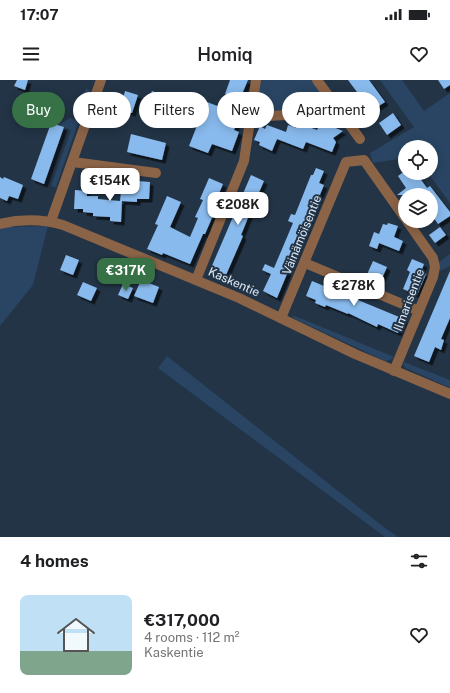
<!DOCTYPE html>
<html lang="en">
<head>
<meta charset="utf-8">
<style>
  :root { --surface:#fff; --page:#f6f6f6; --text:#202124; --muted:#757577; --accent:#377247 }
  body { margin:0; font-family:"Public Sans",sans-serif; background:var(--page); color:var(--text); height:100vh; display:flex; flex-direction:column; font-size:15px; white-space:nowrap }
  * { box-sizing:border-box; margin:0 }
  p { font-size:13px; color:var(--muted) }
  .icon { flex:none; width:22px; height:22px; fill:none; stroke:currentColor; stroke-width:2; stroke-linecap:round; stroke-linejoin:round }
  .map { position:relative; height:457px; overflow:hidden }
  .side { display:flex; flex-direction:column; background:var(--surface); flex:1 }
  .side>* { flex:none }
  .hud { position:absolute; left:12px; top:12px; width:426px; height:36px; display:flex; gap:8px }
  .fabs { position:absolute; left:398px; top:60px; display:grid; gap:8px }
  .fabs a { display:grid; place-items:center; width:40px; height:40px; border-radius:50%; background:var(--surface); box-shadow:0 2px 10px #0003; font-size:20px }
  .price { position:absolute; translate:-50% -34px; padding:0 9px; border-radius:8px; background:#fff; color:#222; font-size:13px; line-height:26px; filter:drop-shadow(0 1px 2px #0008) }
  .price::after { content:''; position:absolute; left:50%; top:24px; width:12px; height:9px; margin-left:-6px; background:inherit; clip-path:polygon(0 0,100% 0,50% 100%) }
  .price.current { background:var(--accent); color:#fff }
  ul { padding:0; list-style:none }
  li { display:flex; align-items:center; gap:12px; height:100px; padding:0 20px }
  li span { display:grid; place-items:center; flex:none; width:112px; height:80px; border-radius:8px; color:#555 }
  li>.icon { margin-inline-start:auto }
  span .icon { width:48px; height:48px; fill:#fffc; stroke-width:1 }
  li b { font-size:17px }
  h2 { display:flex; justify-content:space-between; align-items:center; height:48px; padding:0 20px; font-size:17px }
  .pill { padding:0 14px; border-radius:18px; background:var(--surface); box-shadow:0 2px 10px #0003; font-size:14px; line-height:36px }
  .pill.current { background:var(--accent); color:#fff }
  .status { display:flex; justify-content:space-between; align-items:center; height:28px; padding:0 20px; background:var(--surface); direction:ltr }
  .status svg { height:11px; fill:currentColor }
  header { display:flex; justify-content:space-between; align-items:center; height:52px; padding:0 20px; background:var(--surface); font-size:18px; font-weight:600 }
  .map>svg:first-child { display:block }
  .green { fill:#294563 }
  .building { fill:#89baed; filter:url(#shadow) }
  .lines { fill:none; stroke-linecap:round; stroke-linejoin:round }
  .minor { stroke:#8b6346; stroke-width:10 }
  .tertiary { stroke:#8b6346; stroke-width:10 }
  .labels { text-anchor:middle; stroke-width:4; stroke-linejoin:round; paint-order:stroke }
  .street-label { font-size:12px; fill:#dfeaf6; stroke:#223446 }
</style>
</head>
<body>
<div class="status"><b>17:07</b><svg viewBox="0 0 49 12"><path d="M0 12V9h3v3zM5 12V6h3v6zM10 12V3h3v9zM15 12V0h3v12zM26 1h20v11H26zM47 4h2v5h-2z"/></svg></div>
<header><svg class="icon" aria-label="menu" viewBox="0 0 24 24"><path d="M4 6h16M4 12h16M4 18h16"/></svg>Homiq<svg class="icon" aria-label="heart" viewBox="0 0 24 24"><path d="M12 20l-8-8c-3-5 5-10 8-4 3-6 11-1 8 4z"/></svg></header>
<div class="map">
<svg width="450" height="457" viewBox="0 0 450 457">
  <defs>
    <filter id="shadow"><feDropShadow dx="3.5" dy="3.5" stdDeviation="0" flood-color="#0009"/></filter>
  </defs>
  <rect width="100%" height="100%" fill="#223446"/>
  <g class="green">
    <path d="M 260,0 L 313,0 C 318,8 331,19 325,28 L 259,32 C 255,22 258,10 260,0 Z"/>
    <path d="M 380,0 L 402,0 L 424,31 L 450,13 L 450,123 L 428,93 L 431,93 L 431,67 L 405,67 L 405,78 L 373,83 L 370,73 L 414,47 Z"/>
    <path d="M 86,8 L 90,11 L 81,37 L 76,36 Z"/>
    <path d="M 70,38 L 75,40 L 78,43 L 56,107 L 51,106 L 71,50 L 58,45 Z"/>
    <path d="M 48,146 L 33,205 L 0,246 L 0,149 L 6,147 Z"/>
    <path d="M 450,174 L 450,186 L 440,191 L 439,182 Z"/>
    <path d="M 291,235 L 305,240 L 394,277 L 390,280 L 385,281 L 295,239 Z"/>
    <path d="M 167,276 L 385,448 L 398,457 L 385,457 L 158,288 Z"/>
    <path d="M 404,282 L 450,300 L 450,308 L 406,288 L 403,285 Z"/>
  </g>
  <g class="building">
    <path d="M 17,0 L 28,0 L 25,10 L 14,6 Z"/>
    <path d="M 230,0 L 248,0 L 242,14 L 240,14 L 238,19 L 225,14 Z"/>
    <path d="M 348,0 L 369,0 L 385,22 L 371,31 L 364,21 L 351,30 L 345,20 L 357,12 Z"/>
    <path d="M 438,0 L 450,0 L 450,5 L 444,9 Z"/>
    <path d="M 125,11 L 138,15 L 132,33 L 125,31 L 123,37 L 112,33 L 116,20 L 122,22 Z"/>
    <path d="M 152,11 L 162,15 L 158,27 L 147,23 Z"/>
    <path d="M 199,19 L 228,30 L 229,27 L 242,31 L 234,50 L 239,52 L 232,71 L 212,64 L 208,73 L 189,66 L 198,43 L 191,41 Z"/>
    <path d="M 393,33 L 401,45 L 387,55 L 379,43 Z"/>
    <path d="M 321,42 L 343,51 L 333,58 L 336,62 L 332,72 L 306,62 L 303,69 L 277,59 L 272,71 L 259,65 L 260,62 L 254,60 L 260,46 L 265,49 L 267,45 L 286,52 L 288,45 L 296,48 L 298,43 L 317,50 Z"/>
    <path d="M 51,43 L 64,47 L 44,104 L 31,99 Z"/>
    <path d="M 131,54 L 166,63 L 162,80 L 127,72 Z"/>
    <path d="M 316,88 L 324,91 L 319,103 L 324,105 L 277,218 L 263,211 L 271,194 L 262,190 L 265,184 L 274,188 L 293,143 L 288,141 L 291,134 L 295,135 L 311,95 L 313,95 Z"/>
    <path d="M 91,91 L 101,92 L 100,98 L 90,96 Z"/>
    <path d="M 402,93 L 416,93 L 427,108 L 430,106 L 443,123 L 450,132 L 450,136 L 438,144 L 431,134 L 431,115 L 397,115 L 406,108 L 398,96 Z"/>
    <path d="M 251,95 L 264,101 L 257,117 L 260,119 L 256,129 L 252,128 L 241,155 L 243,156 L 226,195 L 211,188 Z"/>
    <path d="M 0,97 L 3,99 L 4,97 L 23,105 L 18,119 L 9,116 L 7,121 L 0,118 Z"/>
    <path d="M 209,98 L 223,104 L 215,123 L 218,124 L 205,154 L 203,154 L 190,184 L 163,173 L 162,175 L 147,169 L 158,145 L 155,144 L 167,116 L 181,122 L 170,147 L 190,157 L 198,138 L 195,137 L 203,120 L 200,119 Z"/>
    <path d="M 138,101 L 150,102 L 149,119 L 137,119 L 137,122 L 122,121 L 121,142 L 110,141 L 110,137 L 93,136 L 93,133 L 83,132 L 83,129 L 74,129 L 75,110 L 87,111 L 87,116 L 98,116 L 98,119 L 120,121 L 121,111 L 137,112 Z"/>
    <path d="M 388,143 L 398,146 L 394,157 L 403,161 L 399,171 L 379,163 L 377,169 L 369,166 L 374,152 L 379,154 L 383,144 L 387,145 Z"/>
    <path d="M 440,147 L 446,155 L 435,163 L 429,155 Z"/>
    <path d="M 66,175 L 79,180 L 73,195 L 60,190 Z"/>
    <path d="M 412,179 L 424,184 L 421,192 L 426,194 L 417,215 L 403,209 L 410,192 L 407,190 Z"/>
    <path d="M 373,181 L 387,187 L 379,205 L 365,199 Z"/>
    <path d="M 450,191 L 450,238 L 441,259 L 444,260 L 441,270 L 435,267 L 429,282 L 414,276 Z"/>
    <path d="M 141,200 L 159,207 L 153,223 L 134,216 Z"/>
    <path d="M 312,201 L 404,239 L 398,253 L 378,244 L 377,247 L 348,233 L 348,234 L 326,225 L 325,227 L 315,223 L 316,220 L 306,216 Z"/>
    <path d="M 83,202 L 97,208 L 91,221 L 77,215 Z"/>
    <path d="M 123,204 L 133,208 L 128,219 L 118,215 Z"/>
  </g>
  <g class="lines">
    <g class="minor">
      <path d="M 317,0 L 360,59"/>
      <path d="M 251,37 L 324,33 L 338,29"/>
      <path d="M 73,82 L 156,93"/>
      <path d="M 51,141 L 101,0"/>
      <path d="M 305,183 L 419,231"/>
      <path d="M 196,200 L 244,81 L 256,0"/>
      <path d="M 281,238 L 346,82 L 364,80 L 405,138"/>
      <path d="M 394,291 L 433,197 L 435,187 L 433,178 L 407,141"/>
    </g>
    <path class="tertiary" d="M 0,144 C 21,139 42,139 63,145 L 239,218 L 355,274 L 450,314"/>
  </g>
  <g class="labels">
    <g class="street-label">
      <text transform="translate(302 155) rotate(-68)" y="4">Väinämöisentie</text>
      <text transform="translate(234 202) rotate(24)" y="4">Kaskentie</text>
      <text transform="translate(409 220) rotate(-69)" y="4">Ilmarisentie</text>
    </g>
  </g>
</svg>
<div class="fabs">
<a><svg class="icon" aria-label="locate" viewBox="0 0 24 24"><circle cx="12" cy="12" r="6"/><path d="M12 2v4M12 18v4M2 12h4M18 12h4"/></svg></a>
<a><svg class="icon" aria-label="layers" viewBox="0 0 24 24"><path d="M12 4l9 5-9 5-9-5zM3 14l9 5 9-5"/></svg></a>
</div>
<b class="price" style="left:110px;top:122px">€154K</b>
<b class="price" style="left:238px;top:146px">€208K</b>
<b class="price current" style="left:126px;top:212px">€317K</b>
<b class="price" style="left:354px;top:227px">€278K</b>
<div class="hud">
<a class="pill current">Buy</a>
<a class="pill">Rent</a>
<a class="pill">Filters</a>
<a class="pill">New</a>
<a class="pill">Apartment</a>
</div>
</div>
<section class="side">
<h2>4 homes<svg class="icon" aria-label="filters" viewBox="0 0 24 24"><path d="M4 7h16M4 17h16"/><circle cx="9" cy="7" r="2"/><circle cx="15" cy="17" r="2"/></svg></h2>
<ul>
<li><span style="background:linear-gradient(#bfe0f5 70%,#7fa58c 0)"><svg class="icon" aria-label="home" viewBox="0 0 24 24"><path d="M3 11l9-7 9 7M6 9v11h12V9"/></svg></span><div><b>€317,000</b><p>4 rooms · 112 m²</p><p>Kaskentie</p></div><svg class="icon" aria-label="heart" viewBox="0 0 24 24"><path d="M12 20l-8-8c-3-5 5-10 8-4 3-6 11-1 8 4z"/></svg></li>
</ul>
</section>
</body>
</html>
